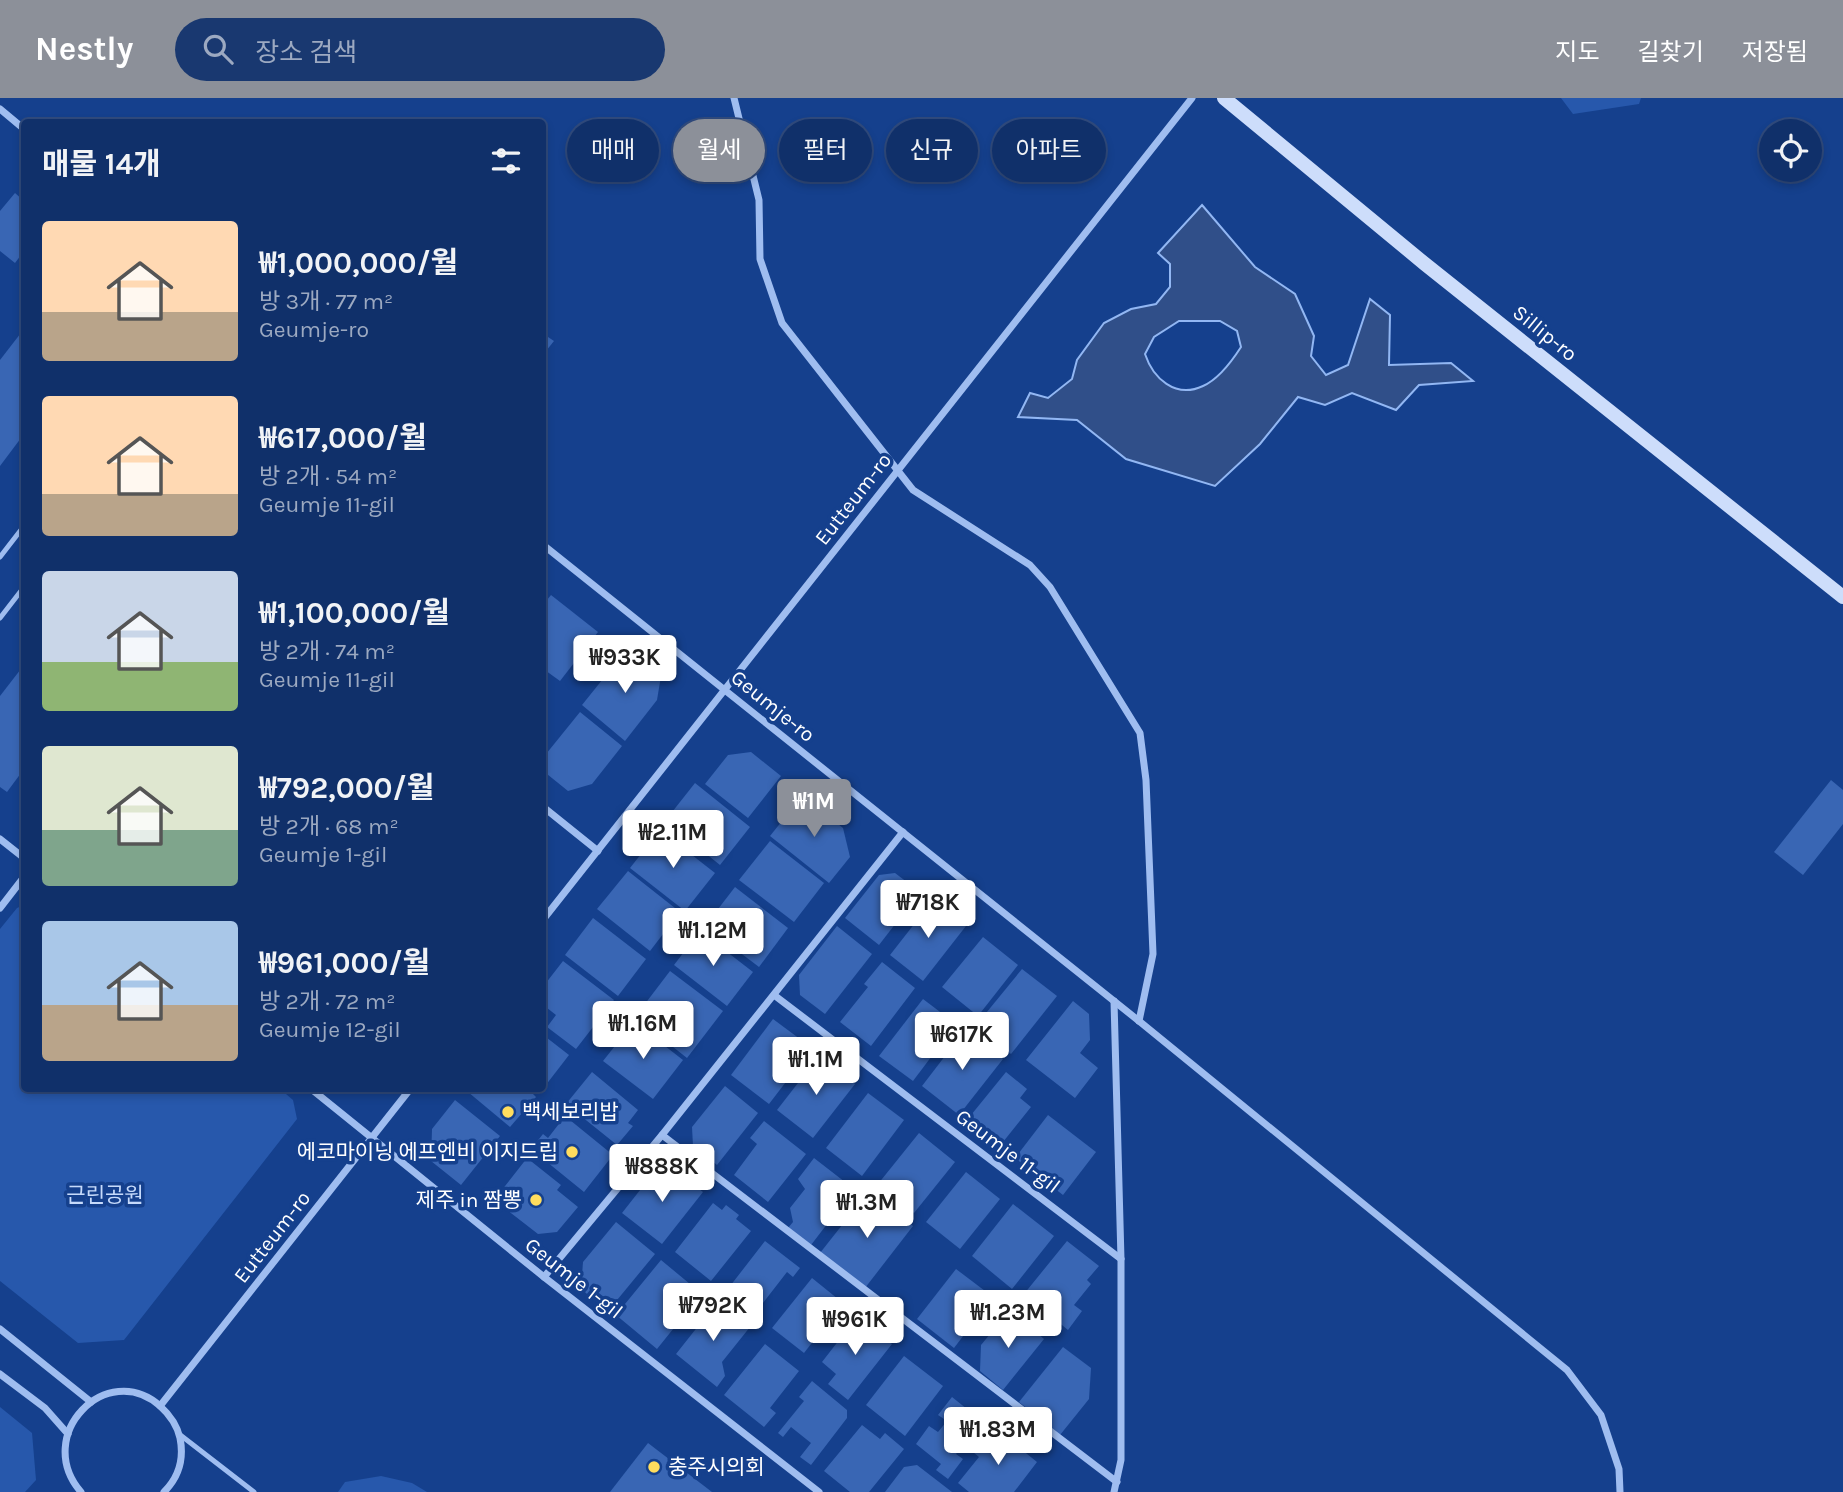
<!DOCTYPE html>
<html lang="ko">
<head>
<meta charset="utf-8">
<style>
  :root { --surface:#10306a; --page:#193870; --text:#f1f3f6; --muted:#9ca9c1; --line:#304b7e; --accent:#8c9099 }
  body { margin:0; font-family:Karla,"Noto Sans KR",sans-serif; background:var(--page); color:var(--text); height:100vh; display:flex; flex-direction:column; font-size:26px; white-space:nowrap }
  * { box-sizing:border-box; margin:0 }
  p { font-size:23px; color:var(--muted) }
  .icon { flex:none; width:38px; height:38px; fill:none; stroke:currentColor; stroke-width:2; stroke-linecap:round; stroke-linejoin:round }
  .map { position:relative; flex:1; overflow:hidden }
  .sheet { position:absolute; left:21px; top:21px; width:525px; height:973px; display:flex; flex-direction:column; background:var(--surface); border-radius:7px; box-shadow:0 4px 10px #0003,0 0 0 2px var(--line) }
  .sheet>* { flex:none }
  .hud { position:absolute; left:567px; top:21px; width:665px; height:63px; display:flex; gap:14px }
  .tools { position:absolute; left:1759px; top:21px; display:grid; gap:14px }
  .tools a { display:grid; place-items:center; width:63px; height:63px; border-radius:50%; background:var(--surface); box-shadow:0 4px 10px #0003,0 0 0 2px var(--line); font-size:35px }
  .price { position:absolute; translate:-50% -60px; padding:0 16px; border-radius:7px; background:#fff; color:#222; font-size:23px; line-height:46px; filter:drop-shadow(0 2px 4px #0008) }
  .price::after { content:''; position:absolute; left:50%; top:42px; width:21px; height:16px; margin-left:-10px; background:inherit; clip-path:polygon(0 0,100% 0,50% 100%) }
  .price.selected { background:var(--accent); color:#fff }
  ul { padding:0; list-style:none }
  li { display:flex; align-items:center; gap:21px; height:175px; padding:0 21px }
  li span { display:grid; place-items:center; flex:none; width:196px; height:140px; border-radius:7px; color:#555 }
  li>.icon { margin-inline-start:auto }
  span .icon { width:84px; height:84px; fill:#fffc; stroke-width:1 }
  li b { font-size:30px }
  h2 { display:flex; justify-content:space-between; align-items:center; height:84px; padding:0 21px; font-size:30px }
  .pill { padding:0 24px; border-radius:32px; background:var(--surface); box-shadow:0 4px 10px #0003,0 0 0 2px var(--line); font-size:24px; line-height:63px }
  .pill.selected { background:var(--accent); color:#fff }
  header { display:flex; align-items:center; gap:42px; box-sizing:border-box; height:98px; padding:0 35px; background:var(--accent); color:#fff }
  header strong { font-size:33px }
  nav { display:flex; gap:38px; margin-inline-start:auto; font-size:24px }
  .search { width:490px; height:63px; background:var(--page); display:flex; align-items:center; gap:18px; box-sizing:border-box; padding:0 24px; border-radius:38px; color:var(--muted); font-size:26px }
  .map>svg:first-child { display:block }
  .green { fill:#2758ac }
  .water { fill:#304f89; stroke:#92b7f3; stroke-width:2; fill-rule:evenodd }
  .building { fill:#3966b4 }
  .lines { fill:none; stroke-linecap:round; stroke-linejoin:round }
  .lane { stroke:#9fbdf0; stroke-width:5 }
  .street { stroke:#9fbdf0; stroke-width:7 }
  .secondary { stroke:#cdddfb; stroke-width:14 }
  .poi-dot { fill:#ffdd5e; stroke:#15408d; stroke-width:2.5 }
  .labels { text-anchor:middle; stroke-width:7; stroke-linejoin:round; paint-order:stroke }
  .street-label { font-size:21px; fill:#fff; stroke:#15408d }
  .poi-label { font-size:21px; fill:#fff; stroke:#15408d; text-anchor:start }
  .park-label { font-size:21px; fill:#c6dafb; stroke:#15408d }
</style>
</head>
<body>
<header>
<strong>Nestly</strong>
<div class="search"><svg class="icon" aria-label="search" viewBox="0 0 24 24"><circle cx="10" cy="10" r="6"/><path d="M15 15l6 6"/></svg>장소 검색</div>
<nav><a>지도</a><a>길찾기</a><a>저장됨</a></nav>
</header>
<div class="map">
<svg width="1843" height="1394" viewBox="0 0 1843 1394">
  <rect width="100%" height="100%" fill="#15408d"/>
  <g class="green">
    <path d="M 1561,0 L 1641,0 L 1639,6 L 1573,16 Z"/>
    <path d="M 24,807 L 24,990 L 279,990 L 293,1002 L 297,1021 L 124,1242 L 78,1245 L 0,1183 L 0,831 L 17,810 Z"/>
    <path d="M 0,1309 L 32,1335 L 36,1382 L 25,1394 L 0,1394 Z"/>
    <path d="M 381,1378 L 412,1385 L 427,1394 L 338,1394 L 345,1384 Z"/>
  </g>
  <path class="water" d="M 1202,107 L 1255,169 L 1295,196 L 1314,238 L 1311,258 L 1326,277 L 1348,267 L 1370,201 L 1390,217 L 1389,267 L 1451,265 L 1473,283 L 1419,287 L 1396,312 L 1352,295 L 1325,307 L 1298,299 L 1260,346 L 1215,388 L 1126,361 L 1077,322 L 1018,319 L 1030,295 L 1048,300 L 1072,281 L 1077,262 L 1104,225 L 1131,211 L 1156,206 L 1170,189 L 1170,166 L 1158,155 ZM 1179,223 L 1220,223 L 1237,233 L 1241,249 C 1232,263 1219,281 1203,288 C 1175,301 1153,280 1145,256 L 1154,239 Z"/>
  <g class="building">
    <path d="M 15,95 L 24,103 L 24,153 L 15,165 L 0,153 L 0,113 Z"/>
    <path d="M 24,231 L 24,336 L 0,368 L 0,262 Z"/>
    <path d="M 542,235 L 554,243 L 542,258 Z"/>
    <path d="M 551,497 L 598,534 L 560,583 L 542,570 L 542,508 Z"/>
    <path d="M 627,551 L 661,578 L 657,602 L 625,643 L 582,607 Z"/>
    <path d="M 24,567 L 24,671 L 7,694 L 0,689 L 0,598 Z"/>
    <path d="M 580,614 L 622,648 L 592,686 L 568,693 L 542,672 L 542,661 Z"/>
    <path d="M 751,654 L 781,678 L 748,720 L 705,686 L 728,657 Z"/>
    <path d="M 1831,682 L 1843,692 L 1843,726 L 1803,777 L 1774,754 Z"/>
    <path d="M 695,685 L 750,729 L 720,767 L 665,723 Z"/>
    <path d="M 802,698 L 843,730 L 850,759 L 829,785 L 770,738 Z"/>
    <path d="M 660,732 L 715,775 L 685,813 L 630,770 Z"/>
    <path d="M 770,743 L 824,785 L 794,824 L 739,782 Z"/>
    <path d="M 628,773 L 680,814 L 650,853 L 597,811 Z"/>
    <path d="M 895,775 L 920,794 L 879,847 L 845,820 L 879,777 Z"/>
    <path d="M 735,789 L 788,830 L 759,869 L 705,828 Z"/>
    <path d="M 933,802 L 966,828 L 923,883 L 890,857 Z"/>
    <path d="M 593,820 L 646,861 L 618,898 L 565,857 Z"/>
    <path d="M 837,828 L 872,856 L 825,916 L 800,897 L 799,877 Z"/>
    <path d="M 700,833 L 753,874 L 727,908 L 674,867 Z"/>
    <path d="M 983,839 L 1018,867 L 978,918 L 942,889 Z"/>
    <path d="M 563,863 L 614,902 L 576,951 L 547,929 L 556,917 L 542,906 L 542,890 Z"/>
    <path d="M 882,864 L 915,890 L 871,948 L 840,924 L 868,889 L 864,886 Z"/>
    <path d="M 1022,871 L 1057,898 L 1011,956 L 982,934 L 982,920 Z"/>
    <path d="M 670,873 L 723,913 L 687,960 L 635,919 Z"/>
    <path d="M 923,901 L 956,926 L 913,983 L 879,958 Z"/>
    <path d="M 1073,903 L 1089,916 L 1090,942 L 1080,955 L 1098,970 L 1075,1000 L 1026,962 Z"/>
    <path d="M 773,921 L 812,950 L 769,1006 L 731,977 Z"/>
    <path d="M 634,924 L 683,962 L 653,1001 L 603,963 Z"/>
    <path d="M 965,932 L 1003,961 L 959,1017 L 922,988 Z"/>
    <path d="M 542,936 L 569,957 L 542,992 Z"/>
    <path d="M 819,958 L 855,986 L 813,1040 L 777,1012 Z"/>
    <path d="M 592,974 L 638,1012 L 628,1025 L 633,1028 L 617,1047 L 566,1006 Z"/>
    <path d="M 1006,974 L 1027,991 L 1020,1000 L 1031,1009 L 999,1049 L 967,1022 Z"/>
    <path d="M 725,988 L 758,1015 L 717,1067 L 693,1048 L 692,1029 Z"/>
    <path d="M 468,990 L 527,990 L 536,999 L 510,1029 L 468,994 Z"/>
    <path d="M 868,995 L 904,1022 L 862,1078 L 826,1050 Z"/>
    <path d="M 455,1002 L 500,1038 L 461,1087 L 431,1063 L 432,1031 Z"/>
    <path d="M 1048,1017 L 1096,1054 L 1063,1097 L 1015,1060 Z"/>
    <path d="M 565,1018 L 613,1057 L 584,1094 L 531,1051 L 543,1036 L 548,1040 Z"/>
    <path d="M 764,1023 L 806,1056 L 768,1104 L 734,1077 L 757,1046 L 750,1040 Z"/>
    <path d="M 919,1035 L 955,1064 L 914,1115 L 878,1086 Z"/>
    <path d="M 527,1060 L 561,1087 L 557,1092 L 578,1109 L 557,1134 L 538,1136 L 494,1102 Z"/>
    <path d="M 814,1060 L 854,1091 L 811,1147 L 788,1130 L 793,1124 L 790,1110 L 805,1091 L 798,1081 Z"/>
    <path d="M 674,1072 L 703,1094 L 662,1146 L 622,1115 L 655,1073 Z"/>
    <path d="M 966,1074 L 1000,1101 L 960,1151 L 926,1124 Z"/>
    <path d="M 869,1093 L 913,1128 L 865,1190 L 820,1155 Z"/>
    <path d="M 713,1105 L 722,1112 L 726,1107 L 739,1117 L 736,1121 L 751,1133 L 711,1183 L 675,1154 Z"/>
    <path d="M 1013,1106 L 1054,1138 L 1012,1191 L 972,1158 Z"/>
    <path d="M 616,1124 L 655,1156 L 608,1213 L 581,1191 L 583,1164 Z"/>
    <path d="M 765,1143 L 800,1170 L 793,1179 L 787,1174 L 756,1214 L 727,1192 Z"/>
    <path d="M 1067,1143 L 1099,1168 L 1087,1182 L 1091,1186 L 1074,1207 L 1082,1213 L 1068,1232 L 1024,1196 Z"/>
    <path d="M 661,1162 L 690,1186 L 683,1196 L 694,1205 L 657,1251 L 616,1217 Z"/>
    <path d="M 956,1171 L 993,1199 L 954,1250 L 917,1221 Z"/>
    <path d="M 812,1180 L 843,1205 L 804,1255 L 772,1230 Z"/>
    <path d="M 718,1203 L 750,1229 L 722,1264 L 725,1278 L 717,1289 L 676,1256 Z"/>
    <path d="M 1010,1212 L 1044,1241 L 1003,1292 L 980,1273 L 981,1247 Z"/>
    <path d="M 857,1219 L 892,1246 L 848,1302 L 828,1286 L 836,1276 L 822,1264 Z"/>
    <path d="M 765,1246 L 799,1273 L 770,1310 L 776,1315 L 764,1329 L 724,1297 Z"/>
    <path d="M 1063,1249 L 1091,1270 L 1089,1301 L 1060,1337 L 1019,1304 Z"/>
    <path d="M 904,1258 L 943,1288 L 905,1338 L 866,1307 Z"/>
    <path d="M 812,1283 L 847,1312 L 847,1320 L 811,1367 L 800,1359 L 811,1345 L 791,1329 L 783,1339 L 778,1335 L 804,1303 L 799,1299 Z"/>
    <path d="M 952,1299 L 982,1323 L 956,1356 L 963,1361 L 948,1381 L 936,1372 L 941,1366 L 916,1346 L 929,1328 L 938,1334 L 947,1323 L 938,1317 Z"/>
    <path d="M 862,1327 L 880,1341 L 885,1335 L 904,1351 L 869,1394 L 850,1394 L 824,1373 Z"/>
    <path d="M 1000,1334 L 1037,1364 L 1014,1394 L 969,1394 L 958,1385 L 979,1359 L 973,1354 L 985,1340 L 991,1345 Z"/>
    <path d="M 648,1345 L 712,1394 L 610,1394 Z"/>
    <path d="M 917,1367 L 952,1394 L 885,1394 L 904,1369 Z"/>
  </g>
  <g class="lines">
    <g class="lane">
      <path d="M 0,459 L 24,428"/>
      <path d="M 0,520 L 24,489"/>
      <path d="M 179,1336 L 254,1394"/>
    </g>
    <g class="street">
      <path d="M 734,0 L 759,102 L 760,161 L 782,225 L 913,392 L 1030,467 L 1050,489 L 1140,635 L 1146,682 L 1153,856 L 1139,923"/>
      <path d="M 0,11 L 24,31"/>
      <path d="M 542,446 L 1139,923 L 1567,1272 L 1601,1317 L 1619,1371 L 1620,1394"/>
      <path d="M 542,708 L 598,753"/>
      <path d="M 0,741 L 24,760"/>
      <path d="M 0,810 L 24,779"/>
      <path d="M 542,823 L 1192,0"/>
      <path d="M 774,897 L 1121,1161"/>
      <path d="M 1114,903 L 1121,1161 L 1121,1362 L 1114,1394"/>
      <path d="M 310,990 L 544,1179 L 819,1394"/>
      <path d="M 662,1037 L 1117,1384"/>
      <path d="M 544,1179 L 662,1037 L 903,734"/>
      <path d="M 0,1231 L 91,1304"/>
      <path d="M 0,1276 L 45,1310 L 68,1336"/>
      <path d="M 160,1308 L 411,990"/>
      <path d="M 81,1394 C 32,1337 107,1261 160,1308 C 170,1317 177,1327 180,1340 C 184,1360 179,1379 164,1394"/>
    </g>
    <path class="secondary" d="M 1224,0 L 1425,166 L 1843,499"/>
  </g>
  <g class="poi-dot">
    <circle cx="508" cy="1014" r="7"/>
    <circle cx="572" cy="1054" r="7"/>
    <circle cx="536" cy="1102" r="7"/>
    <circle cx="654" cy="1369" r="7"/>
  </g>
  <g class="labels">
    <g class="street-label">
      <text transform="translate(1545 235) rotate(39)" y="7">Sillip-ro</text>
      <text transform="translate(853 401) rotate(-52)" y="7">Eutteum-ro</text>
      <text transform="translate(773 608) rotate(39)" y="7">Geumje-ro</text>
      <text transform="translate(1008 1053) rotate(37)" y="7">Geumje 11-gil</text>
      <text transform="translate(272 1139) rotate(-52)" y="7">Eutteum-ro</text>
      <text transform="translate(574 1180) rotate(38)" y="7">Geumje 1-gil</text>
    </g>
    <g class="poi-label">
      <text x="522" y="1021">백세보리밥</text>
      <text x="558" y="1061" text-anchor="end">에코마이닝 에프엔비 이지드립</text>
      <text x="522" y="1109" text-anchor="end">제주 in 짬뽕</text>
      <text x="668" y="1376">충주시의회</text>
    </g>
    <g class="park-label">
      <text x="105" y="1104">근린공원</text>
    </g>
  </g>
</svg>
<div class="tools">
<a><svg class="icon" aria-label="locate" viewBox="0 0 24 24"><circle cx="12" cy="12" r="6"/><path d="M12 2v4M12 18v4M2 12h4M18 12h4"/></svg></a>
</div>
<b class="price" style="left:625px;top:597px">₩933K</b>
<b class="price selected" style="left:814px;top:741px">₩1M</b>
<b class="price" style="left:673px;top:772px">₩2.11M</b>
<b class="price" style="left:928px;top:842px">₩718K</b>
<b class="price" style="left:713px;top:870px">₩1.12M</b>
<b class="price" style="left:643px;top:963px">₩1.16M</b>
<b class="price" style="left:962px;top:974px">₩617K</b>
<b class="price" style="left:816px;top:999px">₩1.1M</b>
<b class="price" style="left:662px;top:1106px">₩888K</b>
<b class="price" style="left:867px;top:1142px">₩1.3M</b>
<b class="price" style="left:713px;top:1245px">₩792K</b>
<b class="price" style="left:1008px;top:1252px">₩1.23M</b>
<b class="price" style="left:855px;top:1259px">₩961K</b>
<b class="price" style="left:998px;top:1369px">₩1.83M</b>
<div class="hud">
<a class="pill">매매</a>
<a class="pill selected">월세</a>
<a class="pill">필터</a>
<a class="pill">신규</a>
<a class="pill">아파트</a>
</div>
<section class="sheet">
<h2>매물 14개<svg class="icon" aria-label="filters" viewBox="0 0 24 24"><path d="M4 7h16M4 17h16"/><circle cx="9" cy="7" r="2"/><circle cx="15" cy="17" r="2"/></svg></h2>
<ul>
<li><span style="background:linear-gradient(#ffd9b3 65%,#b9a48a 0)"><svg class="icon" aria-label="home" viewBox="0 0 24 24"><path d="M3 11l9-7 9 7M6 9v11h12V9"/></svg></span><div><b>₩1,000,000/월</b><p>방 3개 · 77 m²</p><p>Geumje-ro</p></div></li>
<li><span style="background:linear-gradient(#ffd9b3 70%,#b9a48a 0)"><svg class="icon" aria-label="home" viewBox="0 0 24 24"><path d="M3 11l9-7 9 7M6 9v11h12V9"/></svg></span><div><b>₩617,000/월</b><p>방 2개 · 54 m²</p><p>Geumje 11-gil</p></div></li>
<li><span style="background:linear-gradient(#c9d6e8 65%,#8fb573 0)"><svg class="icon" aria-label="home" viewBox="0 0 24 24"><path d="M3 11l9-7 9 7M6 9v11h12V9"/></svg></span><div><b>₩1,100,000/월</b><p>방 2개 · 74 m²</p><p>Geumje 11-gil</p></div></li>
<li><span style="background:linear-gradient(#dfe7d0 60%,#7fa58c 0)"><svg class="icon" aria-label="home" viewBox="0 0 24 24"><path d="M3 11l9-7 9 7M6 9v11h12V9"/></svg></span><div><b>₩792,000/월</b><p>방 2개 · 68 m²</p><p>Geumje 1-gil</p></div></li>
<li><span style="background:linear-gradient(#a9c7e8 60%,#b9a48a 0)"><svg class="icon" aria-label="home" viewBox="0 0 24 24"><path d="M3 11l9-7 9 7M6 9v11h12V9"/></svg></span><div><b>₩961,000/월</b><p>방 2개 · 72 m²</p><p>Geumje 12-gil</p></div></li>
</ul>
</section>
</div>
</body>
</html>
